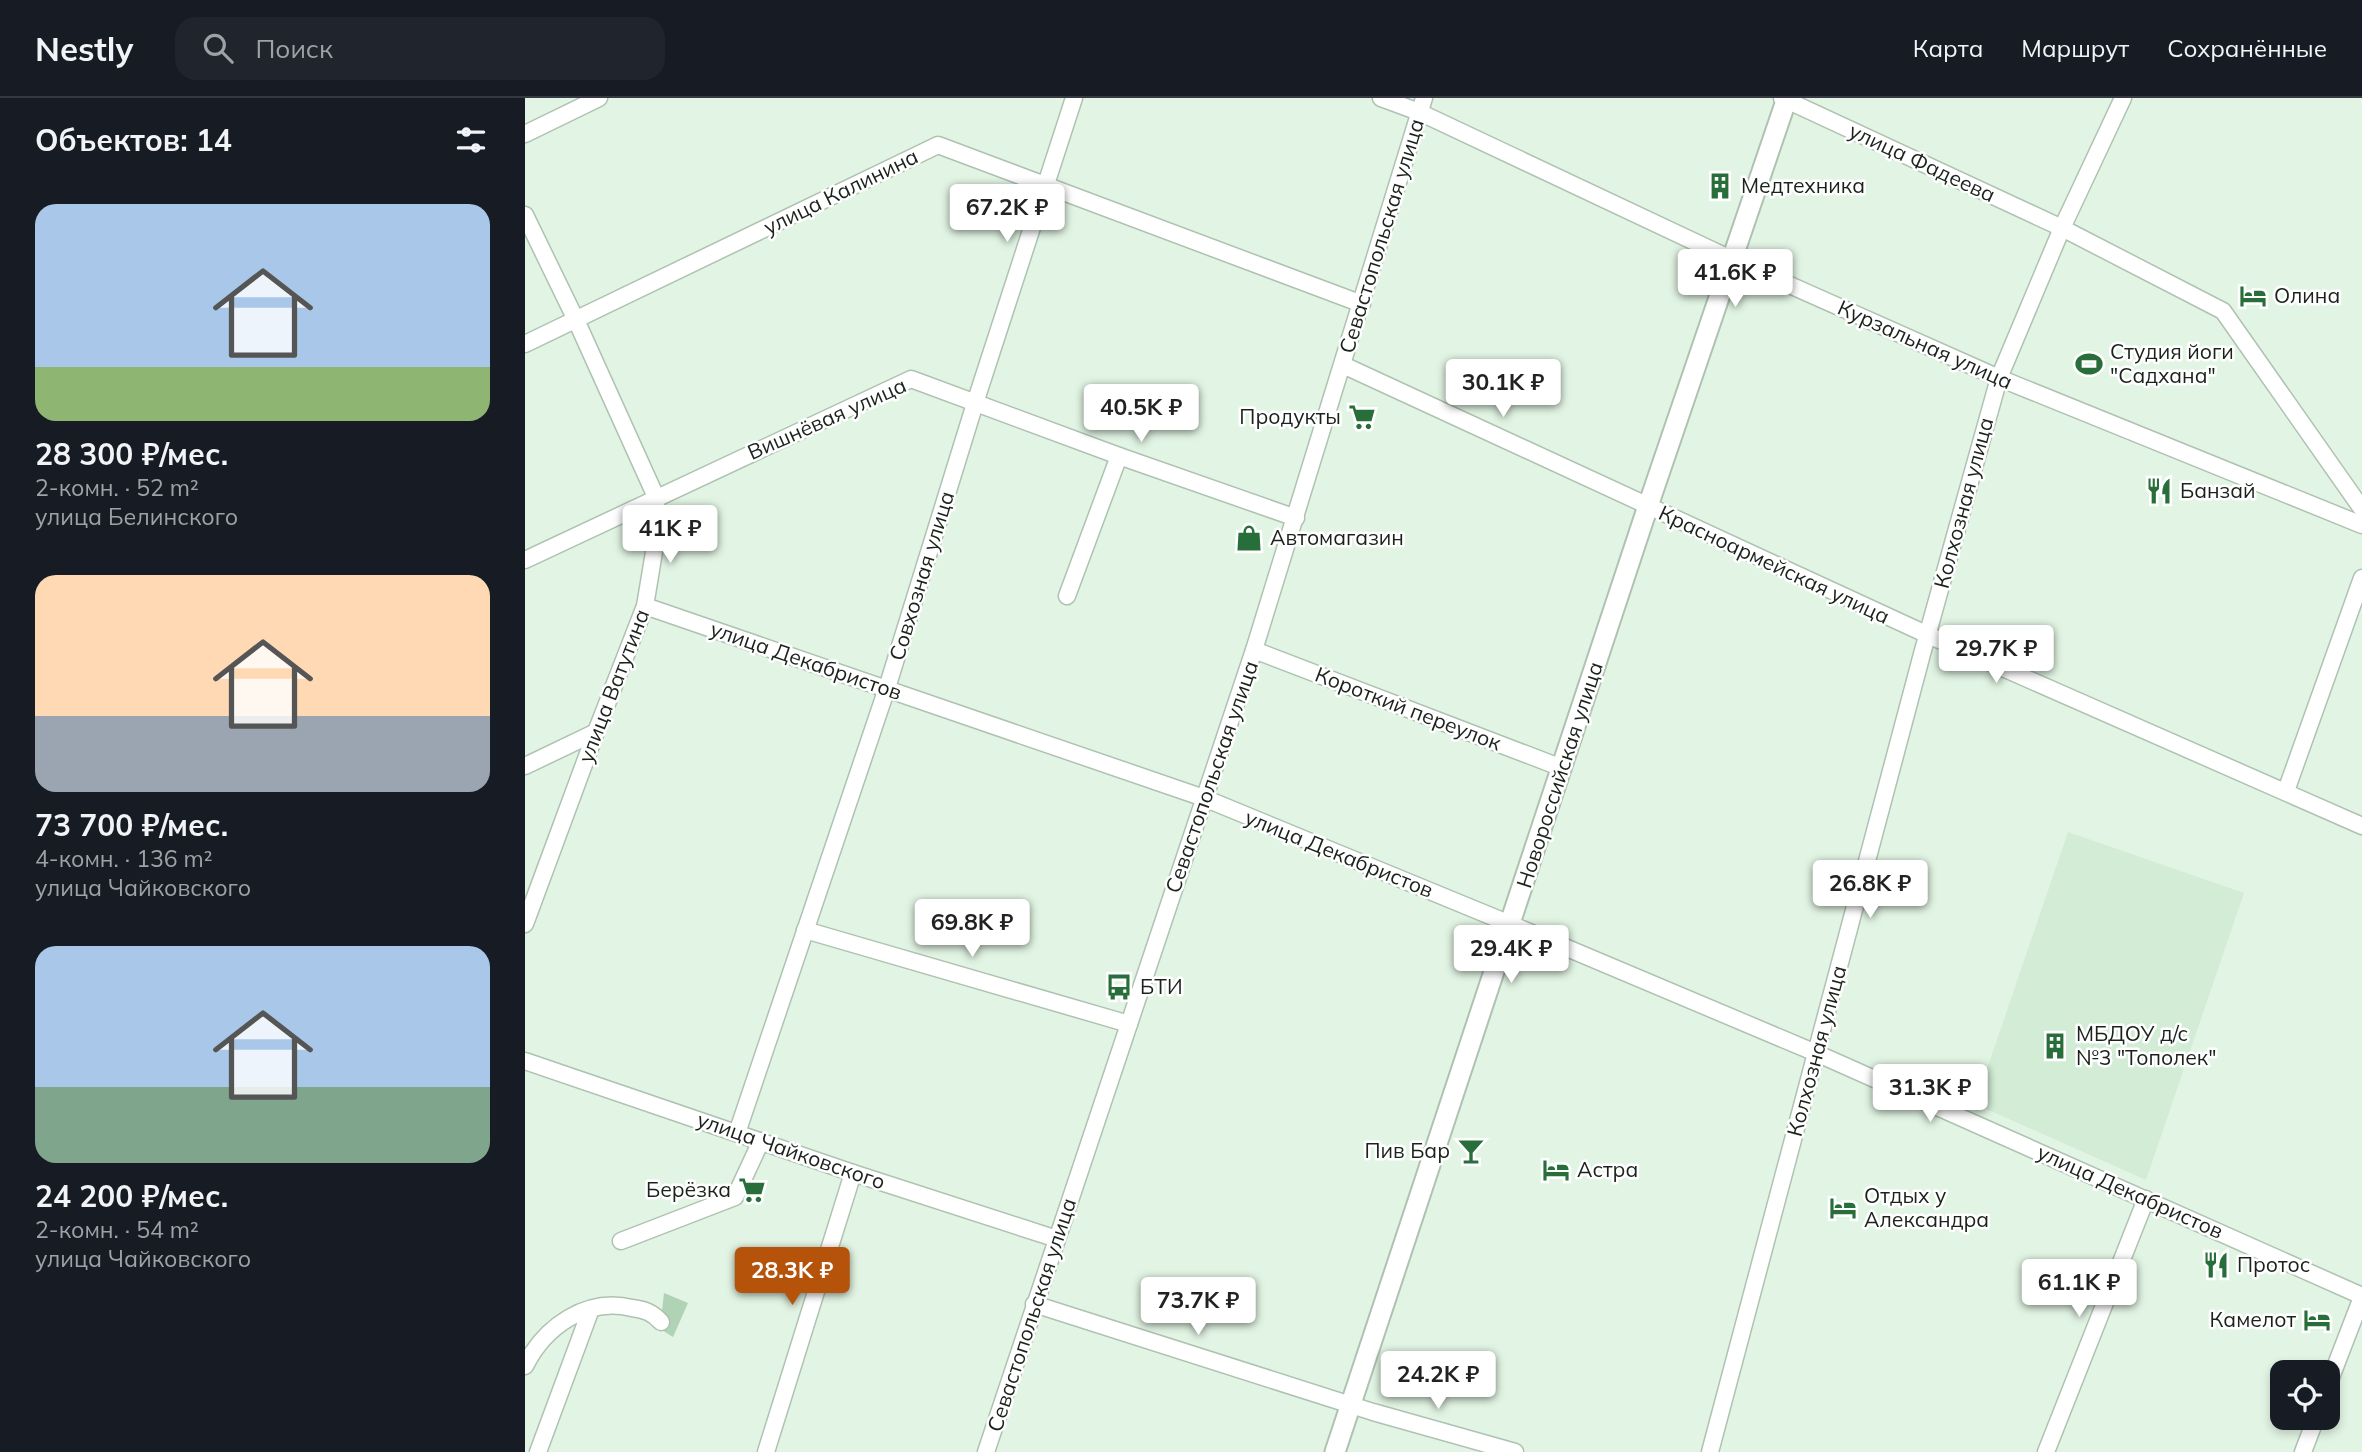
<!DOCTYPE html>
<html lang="ru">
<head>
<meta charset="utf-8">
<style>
  :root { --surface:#171b24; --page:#20242c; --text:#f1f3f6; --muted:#9ea1a6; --line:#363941; --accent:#b45309 }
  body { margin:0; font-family:Mulish,sans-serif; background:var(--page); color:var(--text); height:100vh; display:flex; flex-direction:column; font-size:26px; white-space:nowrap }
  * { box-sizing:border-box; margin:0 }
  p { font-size:23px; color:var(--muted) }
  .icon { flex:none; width:38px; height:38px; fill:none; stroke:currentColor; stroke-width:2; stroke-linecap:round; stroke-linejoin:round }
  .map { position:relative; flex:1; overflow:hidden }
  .side { display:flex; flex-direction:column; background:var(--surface); width:525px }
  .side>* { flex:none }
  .fabs { position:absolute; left:1745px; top:1262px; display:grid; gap:14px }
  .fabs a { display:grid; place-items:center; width:70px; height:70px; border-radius:14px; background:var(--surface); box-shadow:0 4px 10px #0003; font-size:35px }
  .price { position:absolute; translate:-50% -60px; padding:0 16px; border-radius:7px; background:#fff; color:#222; font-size:23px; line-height:46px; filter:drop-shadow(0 2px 4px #0008) }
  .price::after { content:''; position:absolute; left:50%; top:42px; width:21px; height:16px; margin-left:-10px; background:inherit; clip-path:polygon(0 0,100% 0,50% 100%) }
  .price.selected { background:var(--accent); color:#fff }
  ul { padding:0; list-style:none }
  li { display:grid; align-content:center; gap:14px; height:371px; padding:0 35px }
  li span { display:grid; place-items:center; height:217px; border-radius:21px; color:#555 }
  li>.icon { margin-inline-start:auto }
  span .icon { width:126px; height:126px; fill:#fffc; stroke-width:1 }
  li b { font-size:30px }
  h2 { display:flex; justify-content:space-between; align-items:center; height:84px; padding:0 35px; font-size:30px }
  header { display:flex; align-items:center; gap:42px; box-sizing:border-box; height:98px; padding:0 35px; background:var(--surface); border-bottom:2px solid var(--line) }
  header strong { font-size:33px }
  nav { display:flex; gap:38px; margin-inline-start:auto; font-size:24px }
  .search { width:490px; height:63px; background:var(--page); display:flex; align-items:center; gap:18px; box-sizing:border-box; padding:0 24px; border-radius:21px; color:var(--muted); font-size:26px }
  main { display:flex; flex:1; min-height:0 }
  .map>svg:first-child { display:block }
  .built { fill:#d2ecd5 }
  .green { fill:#b0d2b5 }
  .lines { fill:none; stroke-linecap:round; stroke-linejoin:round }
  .minor-casing { stroke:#afc2b2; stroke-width:19 }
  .tertiary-casing { stroke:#afc2b2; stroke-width:23 }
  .minor { stroke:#fff; stroke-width:16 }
  .tertiary { stroke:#fff; stroke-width:19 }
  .labels { text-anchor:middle; stroke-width:5; stroke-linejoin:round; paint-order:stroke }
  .street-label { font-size:21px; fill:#1b221c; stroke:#fff }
  .poi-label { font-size:21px; fill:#1b221c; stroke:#fff; text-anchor:start }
</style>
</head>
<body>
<header>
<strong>Nestly</strong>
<div class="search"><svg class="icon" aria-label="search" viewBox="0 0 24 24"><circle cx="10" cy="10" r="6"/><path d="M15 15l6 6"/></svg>Поиск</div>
<nav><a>Карта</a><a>Маршрут</a><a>Сохранённые</a></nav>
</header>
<main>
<section class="side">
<h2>Объектов: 14<svg class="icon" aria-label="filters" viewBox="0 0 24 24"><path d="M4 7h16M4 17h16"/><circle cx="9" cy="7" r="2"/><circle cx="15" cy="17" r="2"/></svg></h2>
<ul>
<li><span style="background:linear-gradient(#a9c7e8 75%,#8fb573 0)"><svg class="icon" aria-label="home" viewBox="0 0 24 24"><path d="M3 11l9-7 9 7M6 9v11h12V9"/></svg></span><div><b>28 300 ₽/мес.</b><p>2-комн. · 52 m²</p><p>улица Белинского</p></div></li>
<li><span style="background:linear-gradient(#ffd9b3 65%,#9aa5b1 0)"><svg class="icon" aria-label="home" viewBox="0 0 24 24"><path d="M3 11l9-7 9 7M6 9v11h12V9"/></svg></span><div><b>73 700 ₽/мес.</b><p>4-комн. · 136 m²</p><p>улица Чайковского</p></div></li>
<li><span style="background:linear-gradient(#a9c7e8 65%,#7fa58c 0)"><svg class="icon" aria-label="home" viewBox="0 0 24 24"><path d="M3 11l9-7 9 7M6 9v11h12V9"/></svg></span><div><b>24 200 ₽/мес.</b><p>2-комн. · 54 m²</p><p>улица Чайковского</p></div></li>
</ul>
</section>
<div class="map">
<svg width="1837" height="1354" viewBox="0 0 1837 1354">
  <rect width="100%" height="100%" fill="#e2f5e4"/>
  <path class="built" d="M 1543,734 L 1719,795 L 1621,1082 L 1450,1006 Z"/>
  <path class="green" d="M 139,1195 L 163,1205 L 148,1239 L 135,1231 Z"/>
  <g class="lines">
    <g class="minor-casing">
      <g id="minor">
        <path d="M 856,0 L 894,14 L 1206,161 L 1474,280 L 1837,427"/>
        <path d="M 1257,0 L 1537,130 L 1698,213 L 1837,411"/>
        <path d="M 0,36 L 74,0"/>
        <path d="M 0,117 L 51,222 L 131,399 L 132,436 L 120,508 L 71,634 L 0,826"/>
        <path d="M 0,246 L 413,47 L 837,206"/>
        <path d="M 818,267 L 1403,537 L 1837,728"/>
        <path d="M 0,462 L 386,281 L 594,358 L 771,420"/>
        <path d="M 542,498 L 594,358"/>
        <path d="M 120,508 L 679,700 L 985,826 L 1291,955 L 1837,1198"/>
        <path d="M 729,552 L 1037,670"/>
        <path d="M 0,668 L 71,634"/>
        <path d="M 1761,693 L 1837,480"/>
        <path d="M 280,832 L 604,926"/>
        <path d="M 0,963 L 328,1075 L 532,1141"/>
        <path d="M 212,1035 L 362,590 L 452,299 L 549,0"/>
        <path d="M 96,1143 L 210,1099 L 236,1043"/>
        <path d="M 509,1206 L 848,1314 L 990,1354"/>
        <path d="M 0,1268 C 20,1228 62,1199 107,1210 C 120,1212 127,1214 136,1224"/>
        <path d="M 1802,1290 L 1837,1199"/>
        <path d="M 13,1354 L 66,1211"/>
        <path d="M 241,1354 L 328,1075"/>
        <path d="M 461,1354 L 729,552 L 899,0"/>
        <path d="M 1185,1354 L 1397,556 L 1474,280 L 1537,130 L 1598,0"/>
        <path d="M 1521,1354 L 1621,1101"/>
        <path d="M 1778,1354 L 1791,1320"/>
      </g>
    </g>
    <g class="tertiary-casing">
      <path id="tertiary" d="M 810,1354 L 1123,408 L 1262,0"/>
    </g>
    <use href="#minor" class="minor"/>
    <use href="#tertiary" class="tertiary"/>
  </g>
  <defs>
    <g id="building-bare" transform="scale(2.1)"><path d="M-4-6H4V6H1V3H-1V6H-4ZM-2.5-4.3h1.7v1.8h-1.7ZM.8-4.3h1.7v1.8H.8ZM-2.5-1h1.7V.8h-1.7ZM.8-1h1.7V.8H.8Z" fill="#286e3a" stroke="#fff" stroke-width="2.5" paint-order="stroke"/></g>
    <g id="hotel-bare" transform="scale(2.1)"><path d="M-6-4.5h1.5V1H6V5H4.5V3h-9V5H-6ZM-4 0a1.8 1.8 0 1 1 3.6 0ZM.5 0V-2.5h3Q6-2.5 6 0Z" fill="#286e3a" stroke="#fff" stroke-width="2.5" paint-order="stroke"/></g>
    <g id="stadium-bare" transform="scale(2.1)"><path d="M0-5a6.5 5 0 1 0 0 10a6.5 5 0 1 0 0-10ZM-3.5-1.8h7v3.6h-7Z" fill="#286e3a" stroke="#fff" stroke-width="2.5" paint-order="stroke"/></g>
    <g id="supermarket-bare" transform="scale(2.1)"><path d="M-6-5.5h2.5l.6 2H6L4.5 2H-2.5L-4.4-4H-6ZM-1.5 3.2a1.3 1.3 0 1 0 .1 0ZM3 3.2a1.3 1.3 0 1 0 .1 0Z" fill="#286e3a" stroke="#fff" stroke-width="2.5" paint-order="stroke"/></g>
    <g id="restaurant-bare" transform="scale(2.1)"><path d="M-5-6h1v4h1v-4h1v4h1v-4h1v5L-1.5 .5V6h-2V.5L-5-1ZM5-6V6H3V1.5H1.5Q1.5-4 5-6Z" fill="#286e3a" stroke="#fff" stroke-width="2.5" paint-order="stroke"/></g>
    <g id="shop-bare" transform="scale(2.1)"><path d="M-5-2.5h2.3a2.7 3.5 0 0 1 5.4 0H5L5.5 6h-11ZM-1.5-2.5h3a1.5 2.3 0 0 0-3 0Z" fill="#286e3a" stroke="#fff" stroke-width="2.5" paint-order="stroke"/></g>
    <g id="bus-bare" transform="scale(2.1)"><path d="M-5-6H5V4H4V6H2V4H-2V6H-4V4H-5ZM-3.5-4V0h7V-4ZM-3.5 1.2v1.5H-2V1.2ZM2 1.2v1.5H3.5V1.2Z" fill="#286e3a" stroke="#fff" stroke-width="2.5" paint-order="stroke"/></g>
    <g id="bar-bare" transform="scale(2.1)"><path d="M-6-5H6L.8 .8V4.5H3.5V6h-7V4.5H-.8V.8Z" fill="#286e3a" stroke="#fff" stroke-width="2.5" paint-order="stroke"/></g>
  </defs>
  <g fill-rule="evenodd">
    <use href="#building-bare" x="1195" y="88"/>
    <use href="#hotel-bare" x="1728" y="198"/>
    <use href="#stadium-bare" x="1564" y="266"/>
    <use href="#supermarket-bare" x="837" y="319"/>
    <use href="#restaurant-bare" x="1634" y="393"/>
    <use href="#shop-bare" x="724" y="440"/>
    <use href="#bus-bare" x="594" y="889"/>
    <use href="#building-bare" x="1530" y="948"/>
    <use href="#bar-bare" x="946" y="1053"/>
    <use href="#hotel-bare" x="1031" y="1072"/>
    <use href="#supermarket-bare" x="227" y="1092"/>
    <use href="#hotel-bare" x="1318" y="1110"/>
    <use href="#restaurant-bare" x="1691" y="1167"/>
    <use href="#hotel-bare" x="1792" y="1222"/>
  </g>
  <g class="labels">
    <g class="street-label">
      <text transform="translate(1397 65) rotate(25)" y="7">улица Фадеева</text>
      <text transform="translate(316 94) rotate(-26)" y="7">улица Калинина</text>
      <text transform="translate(857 138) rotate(-73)" y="7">Севастопольская улица</text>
      <text transform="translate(1400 247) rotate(24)" y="7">Курзальная улица</text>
      <text transform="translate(302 321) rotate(-24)" y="7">Вишнёвая улица</text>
      <text transform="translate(1439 405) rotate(-75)" y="7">Колхозная улица</text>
      <text transform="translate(1249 467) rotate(25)" y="7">Красноармейская улица</text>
      <text transform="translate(397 478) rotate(-73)" y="7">Совхозная улица</text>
      <text transform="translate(281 563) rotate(19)" y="7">улица Декабристов</text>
      <text transform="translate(89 588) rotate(-69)" y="7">улица Ватутина</text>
      <text transform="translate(883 611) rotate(21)" y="7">Короткий переулок</text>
      <text transform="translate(1035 677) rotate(-72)" y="7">Новороссийская улица</text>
      <text transform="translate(687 679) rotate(-71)" y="7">Севастопольская улица</text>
      <text transform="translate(814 756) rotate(22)" y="7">улица Декабристов</text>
      <text transform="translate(1292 953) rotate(-75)" y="7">Колхозная улица</text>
      <text transform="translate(266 1053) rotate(19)" y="7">улица Чайковского</text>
      <text transform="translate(1605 1094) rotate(24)" y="7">улица Декабристов</text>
      <text transform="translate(507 1217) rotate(-72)" y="7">Севастопольская улица</text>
    </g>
    <g class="poi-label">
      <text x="1216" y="95">Медтехника</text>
      <text x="1749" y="205">Олина</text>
      <text x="1585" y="261">Студия йоги<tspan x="1585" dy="24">"Садхана"</tspan></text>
      <text x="816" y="326" text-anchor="end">Продукты</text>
      <text x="1655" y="400">Банзай</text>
      <text x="745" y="447">Автомагазин</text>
      <text x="615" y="896">БТИ</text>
      <text x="1551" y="943">МБДОУ д/с<tspan x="1551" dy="24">№3 "Тополек"</tspan></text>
      <text x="925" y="1060" text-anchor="end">Пив Бар</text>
      <text x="1052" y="1079">Астра</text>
      <text x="206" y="1099" text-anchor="end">Берёзка</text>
      <text x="1339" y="1105">Отдых у<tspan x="1339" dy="24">Александра</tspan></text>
      <text x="1712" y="1174">Протос</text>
      <text x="1771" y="1229" text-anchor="end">Камелот</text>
    </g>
  </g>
</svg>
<div class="fabs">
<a><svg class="icon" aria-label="locate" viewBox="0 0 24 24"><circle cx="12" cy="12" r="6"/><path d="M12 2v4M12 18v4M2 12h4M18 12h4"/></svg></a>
</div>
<b class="price" style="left:482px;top:146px">67.2K ₽</b>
<b class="price" style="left:1210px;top:211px">41.6K ₽</b>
<b class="price" style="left:978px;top:321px">30.1K ₽</b>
<b class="price" style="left:616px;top:346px">40.5K ₽</b>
<b class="price" style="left:145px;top:467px">41K ₽</b>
<b class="price" style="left:1471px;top:587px">29.7K ₽</b>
<b class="price" style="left:1345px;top:822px">26.8K ₽</b>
<b class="price" style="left:447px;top:861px">69.8K ₽</b>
<b class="price" style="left:986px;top:887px">29.4K ₽</b>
<b class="price" style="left:1405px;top:1026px">31.3K ₽</b>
<b class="price selected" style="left:267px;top:1209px">28.3K ₽</b>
<b class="price" style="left:1554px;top:1221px">61.1K ₽</b>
<b class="price" style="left:673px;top:1239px">73.7K ₽</b>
<b class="price" style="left:913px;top:1313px">24.2K ₽</b>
</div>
</main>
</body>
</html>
